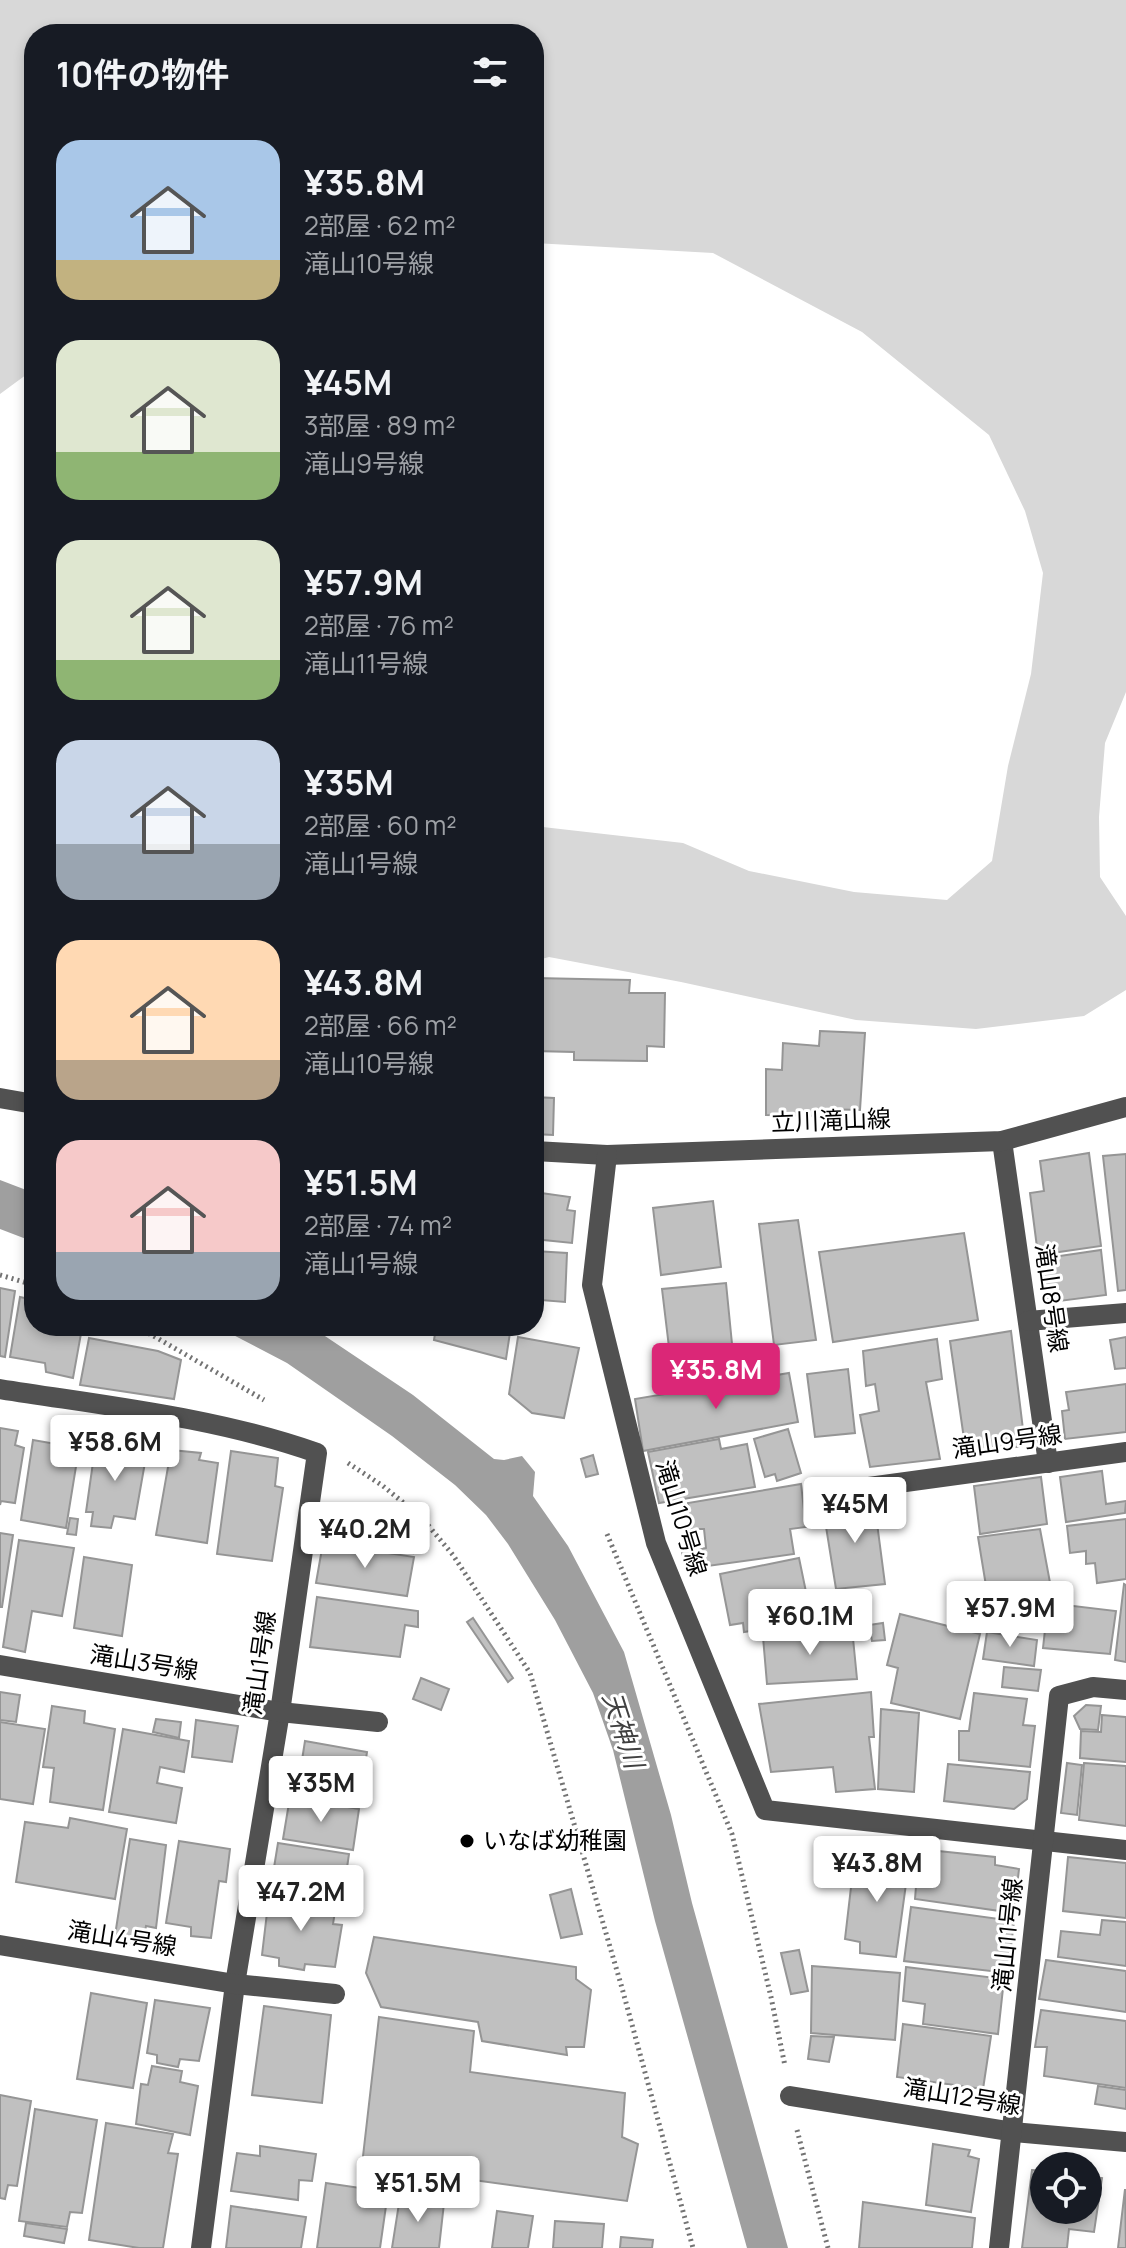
<!DOCTYPE html>
<html lang="ja">
<head>
<meta charset="utf-8">
<style>
  :root { --surface:#171b24; --page:#20242c; --text:#f1f3f6; --muted:#9ea1a6; --accent:#db2777 }
  body { margin:0; font-family:Manrope,"Noto Sans JP",sans-serif; background:var(--page); color:var(--text); height:100vh; display:flex; flex-direction:column; font-size:30px; white-space:nowrap }
  * { box-sizing:border-box; margin:0 }
  p { font-size:26px; color:var(--muted) }
  .icon { flex:none; width:44px; height:44px; fill:none; stroke:currentColor; stroke-width:2; stroke-linecap:round; stroke-linejoin:round }
  .map { position:relative; flex:1; overflow:hidden }
  .panel { position:absolute; left:24px; top:24px; width:520px; height:1312px; display:flex; flex-direction:column; background:var(--surface); border-radius:32px; box-shadow:0 4px 12px #0003 }
  .panel>* { flex:none }
  .buttons { position:absolute; left:1030px; top:2152px; display:grid; gap:16px }
  .buttons a { display:grid; place-items:center; width:72px; height:72px; border-radius:50%; background:var(--surface); box-shadow:0 4px 12px #0003; font-size:40px }
  .price { position:absolute; translate:-50% -68px; padding:0 18px; border-radius:8px; background:#fff; color:#222; font-size:26px; line-height:52px; filter:drop-shadow(0 2px 4px #0008) }
  .price::after { content:''; position:absolute; left:50%; top:48px; width:24px; height:18px; margin-left:-12px; background:inherit; clip-path:polygon(0 0,100% 0,50% 100%) }
  .price.active { background:var(--accent); color:#fff }
  ul { padding:0; list-style:none }
  li { display:flex; align-items:center; gap:24px; height:200px; padding:0 32px }
  li span { display:grid; place-items:center; flex:none; width:224px; height:160px; border-radius:24px; color:#555 }
  li>.icon { margin-inline-start:auto }
  span .icon { width:96px; height:96px; fill:#fffc; stroke-width:1 }
  li b { font-size:34px }
  h2 { display:flex; justify-content:space-between; align-items:center; height:96px; padding:0 32px; font-size:34px }
  .map>svg:first-child { display:block }
  .green { fill:#d8d8d8 }
  .water { fill:#9f9f9f }
  .building { fill:#c0c0c0; stroke:#959595; stroke-width:2 }
  .lines { fill:none; stroke-linecap:round; stroke-linejoin:round }
  .path { stroke:#737373; stroke-width:5; stroke-dasharray:2 4; stroke-linecap:butt }
  .minor { stroke:#515151; stroke-width:20 }
  .poi-dot { fill:#000; stroke:#fff; stroke-width:3 }
  .labels { text-anchor:middle; stroke-width:6; stroke-linejoin:round; paint-order:stroke }
  .street-label { font-size:24px; fill:#000; stroke:#fff }
  .poi-label { font-size:24px; fill:#000; stroke:#fff; text-anchor:start }
  .water-label { font-size:26px; font-style:italic; fill:#404040; stroke:#fff }
</style>
</head>
<body>
<div class="map">
<svg width="1126" height="2248" viewBox="0 0 1126 2248">
  <rect width="100%" height="100%" fill="#fff"/>
  <path class="green" d="M 0,0 L 1126,0 L 1126,692 L 1105,743 L 1099,817 L 1100,877 L 1126,916 L 1126,990 L 1084,1016 L 976,1029 L 856,1020 L 681,982 L 549,957 L 534,961 L 534,826 L 683,843 L 749,871 L 854,892 L 947,900 L 992,861 L 1008,766 L 1031,674 L 1043,573 L 1025,511 L 989,435 L 862,332 L 713,253 L 534,243 L 534,34 L 34,34 L 34,369 L 0,394 Z"/>
  <g class="water">
    <path d="M 0,1180 L 34,1193 L 34,1242 L 0,1229 Z"/>
    <path d="M 216,1326 L 310,1326 L 413,1395 L 494,1459 L 504,1460 L 522,1456 L 535,1472 L 533,1496 L 568,1546 L 624,1652 L 671,1815 L 692,1903 L 788,2248 L 747,2248 L 655,1921 L 613,1750 L 593,1693 L 555,1620 L 508,1544 L 486,1515 L 455,1485 L 392,1436 L 287,1363 Z"/>
  </g>
  <g class="building">
    <path d="M 534,978 L 630,980 L 629,993 L 665,993 L 664,1047 L 647,1046 L 647,1061 L 574,1060 L 574,1052 L 534,1051 Z"/>
    <path d="M 820,1031 L 865,1033 L 860,1110 L 822,1109 L 821,1116 L 766,1115 L 766,1069 L 782,1070 L 783,1043 L 819,1046 Z"/>
    <path d="M 534,1097 L 554,1098 L 553,1135 L 534,1134 Z"/>
    <path d="M 1089,1153 L 1101,1246 L 1038,1255 L 1030,1193 L 1044,1191 L 1040,1161 Z"/>
    <path d="M 1126,1154 L 1126,1290 L 1118,1291 L 1103,1156 Z"/>
    <path d="M 534,1192 L 570,1197 L 567,1210 L 575,1211 L 572,1243 L 534,1239 Z"/>
    <path d="M 713,1201 L 721,1267 L 661,1275 L 653,1208 Z"/>
    <path d="M 798,1220 L 816,1340 L 774,1345 L 759,1224 Z"/>
    <path d="M 964,1233 L 978,1320 L 833,1342 L 819,1252 Z"/>
    <path d="M 1101,1250 L 1106,1295 L 1044,1303 L 1039,1259 Z"/>
    <path d="M 534,1251 L 567,1253 L 565,1302 L 541,1300 L 539,1316 L 534,1315 Z"/>
    <path d="M 726,1283 L 733,1354 L 703,1356 L 704,1362 L 682,1366 L 682,1362 L 671,1364 L 662,1289 Z"/>
    <path d="M 0,1288 L 15,1291 L 5,1357 L 0,1356 Z"/>
    <path d="M 20,1297 L 34,1300 L 34,1326 L 82,1328 L 73,1378 L 46,1372 L 45,1363 L 10,1357 Z"/>
    <path d="M 426,1326 L 511,1326 L 506,1359 L 434,1340 L 436,1328 Z"/>
    <path d="M 1011,1331 L 1025,1446 L 966,1453 L 950,1341 Z"/>
    <path d="M 518,1337 L 579,1348 L 564,1418 L 532,1413 L 509,1394 Z"/>
    <path d="M 1126,1337 L 1126,1368 L 1115,1369 L 1110,1340 Z"/>
    <path d="M 89,1338 L 158,1351 L 181,1360 L 174,1399 L 80,1385 Z"/>
    <path d="M 937,1339 L 942,1379 L 926,1382 L 940,1459 L 870,1467 L 860,1415 L 879,1411 L 875,1384 L 866,1386 L 863,1351 Z"/>
    <path d="M 848,1369 L 855,1433 L 815,1437 L 807,1374 Z"/>
    <path d="M 789,1373 L 798,1422 L 643,1451 L 635,1399 Z"/>
    <path d="M 1126,1384 L 1126,1432 L 1065,1439 L 1062,1411 L 1069,1410 L 1066,1392 Z"/>
    <path d="M 0,1428 L 18,1431 L 15,1445 L 24,1448 L 15,1503 L 1,1501 L 0,1505 Z"/>
    <path d="M 788,1429 L 801,1473 L 777,1481 L 775,1474 L 765,1477 L 754,1439 Z"/>
    <path d="M 56,1433 L 80,1437 L 79,1447 L 53,1442 Z"/>
    <path d="M 719,1439 L 721,1449 L 747,1444 L 755,1487 L 659,1503 L 648,1452 Z"/>
    <path d="M 33,1440 L 79,1448 L 66,1528 L 21,1520 Z"/>
    <path d="M 96,1441 L 147,1451 L 135,1519 L 114,1516 L 111,1528 L 91,1526 L 93,1512 L 86,1512 Z"/>
    <path d="M 171,1450 L 201,1453 L 199,1460 L 218,1463 L 207,1543 L 156,1535 Z"/>
    <path d="M 231,1451 L 278,1458 L 275,1486 L 283,1488 L 272,1561 L 217,1554 Z"/>
    <path d="M 593,1455 L 598,1474 L 586,1477 L 581,1459 Z"/>
    <path d="M 1102,1471 L 1106,1504 L 1126,1501 L 1125,1513 L 1066,1522 L 1060,1477 Z"/>
    <path d="M 1041,1477 L 1047,1524 L 980,1534 L 974,1486 Z"/>
    <path d="M 801,1484 L 806,1527 L 790,1529 L 794,1554 L 686,1569 L 682,1552 L 706,1548 L 704,1529 L 691,1529 L 688,1503 Z"/>
    <path d="M 874,1500 L 885,1584 L 836,1589 L 823,1508 Z"/>
    <path d="M 342,1504 L 370,1508 L 369,1513 L 389,1516 L 388,1528 L 397,1531 L 395,1542 L 414,1545 L 413,1553 L 325,1540 L 329,1508 L 341,1510 Z"/>
    <path d="M 70,1518 L 78,1519 L 76,1535 L 67,1534 Z"/>
    <path d="M 1126,1519 L 1126,1579 L 1097,1583 L 1095,1563 L 1086,1564 L 1086,1551 L 1070,1553 L 1067,1526 Z"/>
    <path d="M 1040,1529 L 1051,1588 L 988,1598 L 978,1537 Z"/>
    <path d="M 0,1533 L 13,1535 L 2,1607 L 0,1607 Z"/>
    <path d="M 19,1540 L 74,1548 L 62,1616 L 32,1611 L 25,1652 L 3,1647 Z"/>
    <path d="M 323,1543 L 414,1557 L 407,1596 L 316,1583 Z"/>
    <path d="M 84,1557 L 132,1565 L 122,1636 L 74,1628 Z"/>
    <path d="M 799,1558 L 812,1621 L 744,1632 L 743,1623 L 730,1625 L 720,1574 Z"/>
    <path d="M 1124,1584 L 1126,1585 L 1126,1662 L 1115,1660 Z"/>
    <path d="M 849,1596 L 852,1613 L 836,1616 L 834,1599 Z"/>
    <path d="M 317,1597 L 418,1611 L 418,1627 L 405,1625 L 400,1657 L 310,1647 Z"/>
    <path d="M 1048,1603 L 1116,1611 L 1110,1654 L 1043,1648 Z"/>
    <path d="M 900,1614 L 980,1634 L 960,1719 L 891,1703 L 898,1668 L 887,1665 Z"/>
    <path d="M 473,1618 L 513,1678 L 508,1682 L 467,1622 Z"/>
    <path d="M 883,1623 L 885,1640 L 872,1641 L 869,1625 Z"/>
    <path d="M 852,1628 L 857,1679 L 767,1684 L 763,1637 Z"/>
    <path d="M 987,1632 L 1037,1640 L 1034,1666 L 983,1659 Z"/>
    <path d="M 1004,1667 L 1041,1670 L 1038,1691 L 1002,1687 Z"/>
    <path d="M 421,1678 L 449,1689 L 441,1710 L 413,1699 Z"/>
    <path d="M 0,1692 L 20,1695 L 16,1722 L 0,1720 Z"/>
    <path d="M 871,1692 L 874,1737 L 869,1737 L 875,1789 L 836,1792 L 833,1767 L 771,1772 L 759,1704 Z"/>
    <path d="M 974,1693 L 1027,1699 L 1023,1725 L 1035,1726 L 1030,1767 L 959,1760 L 959,1731 L 969,1731 Z"/>
    <path d="M 1086,1705 L 1101,1706 L 1098,1730 L 1080,1729 L 1074,1716 Z"/>
    <path d="M 52,1706 L 85,1711 L 84,1723 L 115,1729 L 103,1810 L 50,1802 L 54,1768 L 43,1767 Z"/>
    <path d="M 881,1709 L 919,1713 L 914,1792 L 878,1789 Z"/>
    <path d="M 1102,1715 L 1126,1717 L 1126,1762 L 1080,1758 L 1081,1731 L 1101,1732 Z"/>
    <path d="M 156,1719 L 181,1722 L 179,1738 L 153,1732 Z"/>
    <path d="M 196,1720 L 238,1726 L 232,1762 L 192,1757 Z"/>
    <path d="M 0,1722 L 45,1729 L 33,1804 L 0,1799 Z"/>
    <path d="M 123,1729 L 189,1741 L 184,1772 L 160,1767 L 157,1783 L 182,1788 L 176,1823 L 109,1812 Z"/>
    <path d="M 305,1741 L 367,1752 L 364,1772 L 371,1773 L 365,1804 L 297,1792 Z"/>
    <path d="M 1067,1763 L 1082,1765 L 1077,1815 L 1061,1813 Z"/>
    <path d="M 1084,1763 L 1126,1766 L 1126,1826 L 1079,1820 Z"/>
    <path d="M 948,1764 L 1030,1772 L 1027,1799 L 1014,1809 L 944,1801 Z"/>
    <path d="M 290,1797 L 359,1809 L 353,1850 L 283,1839 Z"/>
    <path d="M 70,1818 L 127,1829 L 115,1899 L 16,1882 L 25,1822 L 68,1828 Z"/>
    <path d="M 130,1839 L 166,1845 L 156,1928 L 146,1926 L 142,1947 L 114,1942 Z"/>
    <path d="M 179,1841 L 230,1849 L 226,1882 L 219,1881 L 211,1938 L 191,1936 L 191,1927 L 166,1923 Z"/>
    <path d="M 278,1843 L 349,1854 L 342,1902 L 270,1892 Z"/>
    <path d="M 919,1849 L 995,1857 L 995,1865 L 1019,1869 L 1014,1913 L 915,1899 Z"/>
    <path d="M 855,1853 L 909,1862 L 896,1957 L 860,1953 L 860,1942 L 845,1939 Z"/>
    <path d="M 1068,1857 L 1126,1863 L 1126,1918 L 1063,1911 Z"/>
    <path d="M 571,1889 L 582,1934 L 561,1938 L 550,1895 Z"/>
    <path d="M 269,1896 L 336,1905 L 333,1924 L 342,1925 L 335,1967 L 305,1964 L 304,1970 L 279,1966 L 279,1958 L 262,1955 Z"/>
    <path d="M 911,1907 L 1014,1921 L 1008,1973 L 904,1961 Z"/>
    <path d="M 1102,1920 L 1126,1922 L 1126,1966 L 1058,1957 L 1061,1931 L 1100,1935 Z"/>
    <path d="M 374,1937 L 576,1967 L 576,1979 L 591,1990 L 584,2047 L 566,2047 L 567,2055 L 482,2041 L 478,2022 L 381,2007 L 366,1973 Z"/>
    <path d="M 799,1950 L 808,1991 L 791,1994 L 781,1953 Z"/>
    <path d="M 1046,1960 L 1126,1971 L 1126,2012 L 1039,1999 Z"/>
    <path d="M 812,1966 L 900,1973 L 895,2040 L 811,2033 Z"/>
    <path d="M 906,1967 L 1004,1979 L 998,2034 L 923,2024 L 925,2004 L 903,2001 Z"/>
    <path d="M 91,1993 L 147,2003 L 133,2088 L 77,2079 Z"/>
    <path d="M 155,2000 L 210,2008 L 199,2061 L 180,2059 L 178,2067 L 157,2063 L 157,2055 L 147,2053 Z"/>
    <path d="M 264,2006 L 331,2015 L 322,2103 L 252,2095 Z"/>
    <path d="M 1041,2010 L 1126,2021 L 1126,2088 L 1044,2076 L 1047,2047 L 1035,2047 Z"/>
    <path d="M 379,2017 L 474,2031 L 470,2072 L 625,2093 L 622,2137 L 638,2144 L 627,2201 L 362,2165 Z"/>
    <path d="M 903,2024 L 991,2036 L 983,2089 L 897,2077 Z"/>
    <path d="M 811,2036 L 834,2037 L 829,2062 L 808,2059 Z"/>
    <path d="M 152,2066 L 182,2071 L 180,2082 L 198,2086 L 190,2135 L 136,2124 L 141,2084 L 148,2085 Z"/>
    <path d="M 1098,2086 L 1126,2090 L 1126,2109 L 1095,2104 Z"/>
    <path d="M 0,2095 L 31,2101 L 17,2186 L 8,2185 L 5,2199 L 0,2198 Z"/>
    <path d="M 35,2109 L 97,2120 L 82,2213 L 70,2212 L 67,2227 L 19,2221 Z"/>
    <path d="M 106,2123 L 173,2134 L 168,2153 L 178,2154 L 163,2248 L 139,2248 L 89,2240 Z"/>
    <path d="M 933,2144 L 970,2150 L 968,2156 L 979,2159 L 971,2212 L 926,2205 Z"/>
    <path d="M 260,2146 L 316,2154 L 312,2181 L 299,2180 L 298,2200 L 231,2191 L 237,2153 L 260,2156 Z"/>
    <path d="M 1032,2170 L 1044,2171 L 1044,2210 L 1088,2210 L 1088,2176 L 1102,2178 L 1094,2232 L 1069,2229 L 1067,2248 L 1022,2248 Z"/>
    <path d="M 326,2183 L 388,2192 L 380,2248 L 317,2248 Z"/>
    <path d="M 1125,2189 L 1126,2248 L 1118,2248 Z"/>
    <path d="M 400,2197 L 444,2203 L 439,2248 L 392,2248 Z"/>
    <path d="M 863,2202 L 975,2218 L 972,2248 L 859,2248 Z"/>
    <path d="M 231,2206 L 306,2217 L 301,2248 L 226,2248 Z"/>
    <path d="M 497,2211 L 533,2216 L 528,2248 L 492,2248 Z"/>
    <path d="M 555,2221 L 604,2224 L 602,2248 L 553,2248 Z"/>
    <path d="M 26,2223 L 67,2229 L 64,2243 L 24,2236 Z"/>
    <path d="M 621,2237 L 653,2240 L 652,2248 L 620,2248 Z"/>
  </g>
  <g class="lines">
    <g class="path">
      <path d="M 0,1275 L 34,1285"/>
      <path d="M 132,1326 L 152,1335 L 264,1400"/>
      <path d="M 348,1463 L 383,1486 L 422,1518 L 453,1555 L 530,1673 L 622,1988 L 693,2248"/>
      <path d="M 607,1534 L 732,1834 L 771,1997 L 785,2066"/>
      <path d="M 797,2130 L 828,2248"/>
    </g>
    <g class="minor">
      <path d="M 0,1098 L 34,1104"/>
      <path d="M 1002,1141 L 1048,1463"/>
      <path d="M 534,1151 L 607,1155 L 1002,1141 L 1126,1107"/>
      <path d="M 607,1155 L 592,1285 L 656,1543 L 765,1810 L 1126,1850"/>
      <path d="M 1028,1321 L 1126,1313"/>
      <path d="M 0,1389 C 106,1406 215,1417 317,1453 L 280,1712 L 235,1984 L 201,2248"/>
      <path d="M 847,1490 L 1126,1452"/>
      <path d="M 0,1665 L 280,1712 L 378,1722"/>
      <path d="M 0,1945 L 235,1984 L 335,1994"/>
      <path d="M 790,2096 L 1014,2132 L 1126,2142"/>
      <path d="M 999,2248 L 1059,1696 L 1093,1687 L 1126,1690"/>
    </g>
  </g>
  <circle class="poi-dot" cx="467" cy="1841" r="8"/>
  <g class="labels">
    <g class="street-label">
      <text transform="translate(831 1121) rotate(-2)" y="8">立川滝山線</text>
      <text transform="translate(1051 1298) rotate(82)" y="8">滝山8号線</text>
      <text transform="translate(1007 1442) rotate(-8)" y="8">滝山9号線</text>
      <text transform="translate(681 1518) rotate(73)" y="8">滝山10号線</text>
      <text transform="translate(144 1663) rotate(9)" y="8">滝山3号線</text>
      <text transform="translate(260 1663) rotate(-82)" y="8">滝山1号線</text>
      <text transform="translate(1008 1935) rotate(-84)" y="8">滝山11号線</text>
      <text transform="translate(122 1939) rotate(9)" y="8">滝山4号線</text>
      <text transform="translate(962 2097) rotate(9)" y="8">滝山12号線</text>
    </g>
    <g class="poi-label">
      <text x="483" y="1849">いなば幼稚園</text>
    </g>
    <g class="water-label">
      <text transform="translate(623 1730) rotate(72)" y="9">天神川</text>
    </g>
  </g>
</svg>
<div class="buttons">
<a><svg class="icon" aria-label="locate" viewBox="0 0 24 24"><circle cx="12" cy="12" r="6"/><path d="M12 2v4M12 18v4M2 12h4M18 12h4"/></svg></a>
</div>
<b class="price active" style="left:716px;top:1411px">¥35.8M</b>
<b class="price" style="left:115px;top:1483px">¥58.6M</b>
<b class="price" style="left:855px;top:1545px">¥45M</b>
<b class="price" style="left:365px;top:1570px">¥40.2M</b>
<b class="price" style="left:1010px;top:1649px">¥57.9M</b>
<b class="price" style="left:810px;top:1657px">¥60.1M</b>
<b class="price" style="left:321px;top:1824px">¥35M</b>
<b class="price" style="left:877px;top:1904px">¥43.8M</b>
<b class="price" style="left:301px;top:1933px">¥47.2M</b>
<b class="price" style="left:418px;top:2224px">¥51.5M</b>
<section class="panel">
<h2>10件の物件<svg class="icon" aria-label="filters" viewBox="0 0 24 24"><path d="M4 7h16M4 17h16"/><circle cx="9" cy="7" r="2"/><circle cx="15" cy="17" r="2"/></svg></h2>
<ul>
<li><span style="background:linear-gradient(#a9c7e8 75%,#c2b280 0)"><svg class="icon" aria-label="home" viewBox="0 0 24 24"><path d="M3 11l9-7 9 7M6 9v11h12V9"/></svg></span><div><b>¥35.8M</b><p>2部屋 · 62 m²</p><p>滝山10号線</p></div></li>
<li><span style="background:linear-gradient(#dfe7d0 70%,#8fb573 0)"><svg class="icon" aria-label="home" viewBox="0 0 24 24"><path d="M3 11l9-7 9 7M6 9v11h12V9"/></svg></span><div><b>¥45M</b><p>3部屋 · 89 m²</p><p>滝山9号線</p></div></li>
<li><span style="background:linear-gradient(#dfe7d0 75%,#8fb573 0)"><svg class="icon" aria-label="home" viewBox="0 0 24 24"><path d="M3 11l9-7 9 7M6 9v11h12V9"/></svg></span><div><b>¥57.9M</b><p>2部屋 · 76 m²</p><p>滝山11号線</p></div></li>
<li><span style="background:linear-gradient(#c9d6e8 65%,#9aa5b1 0)"><svg class="icon" aria-label="home" viewBox="0 0 24 24"><path d="M3 11l9-7 9 7M6 9v11h12V9"/></svg></span><div><b>¥35M</b><p>2部屋 · 60 m²</p><p>滝山1号線</p></div></li>
<li><span style="background:linear-gradient(#ffd9b3 75%,#b9a48a 0)"><svg class="icon" aria-label="home" viewBox="0 0 24 24"><path d="M3 11l9-7 9 7M6 9v11h12V9"/></svg></span><div><b>¥43.8M</b><p>2部屋 · 66 m²</p><p>滝山10号線</p></div></li>
<li><span style="background:linear-gradient(#f6c9c9 70%,#9aa5b1 0)"><svg class="icon" aria-label="home" viewBox="0 0 24 24"><path d="M3 11l9-7 9 7M6 9v11h12V9"/></svg></span><div><b>¥51.5M</b><p>2部屋 · 74 m²</p><p>滝山1号線</p></div></li>
</ul>
</section>
</div>
</body>
</html>
